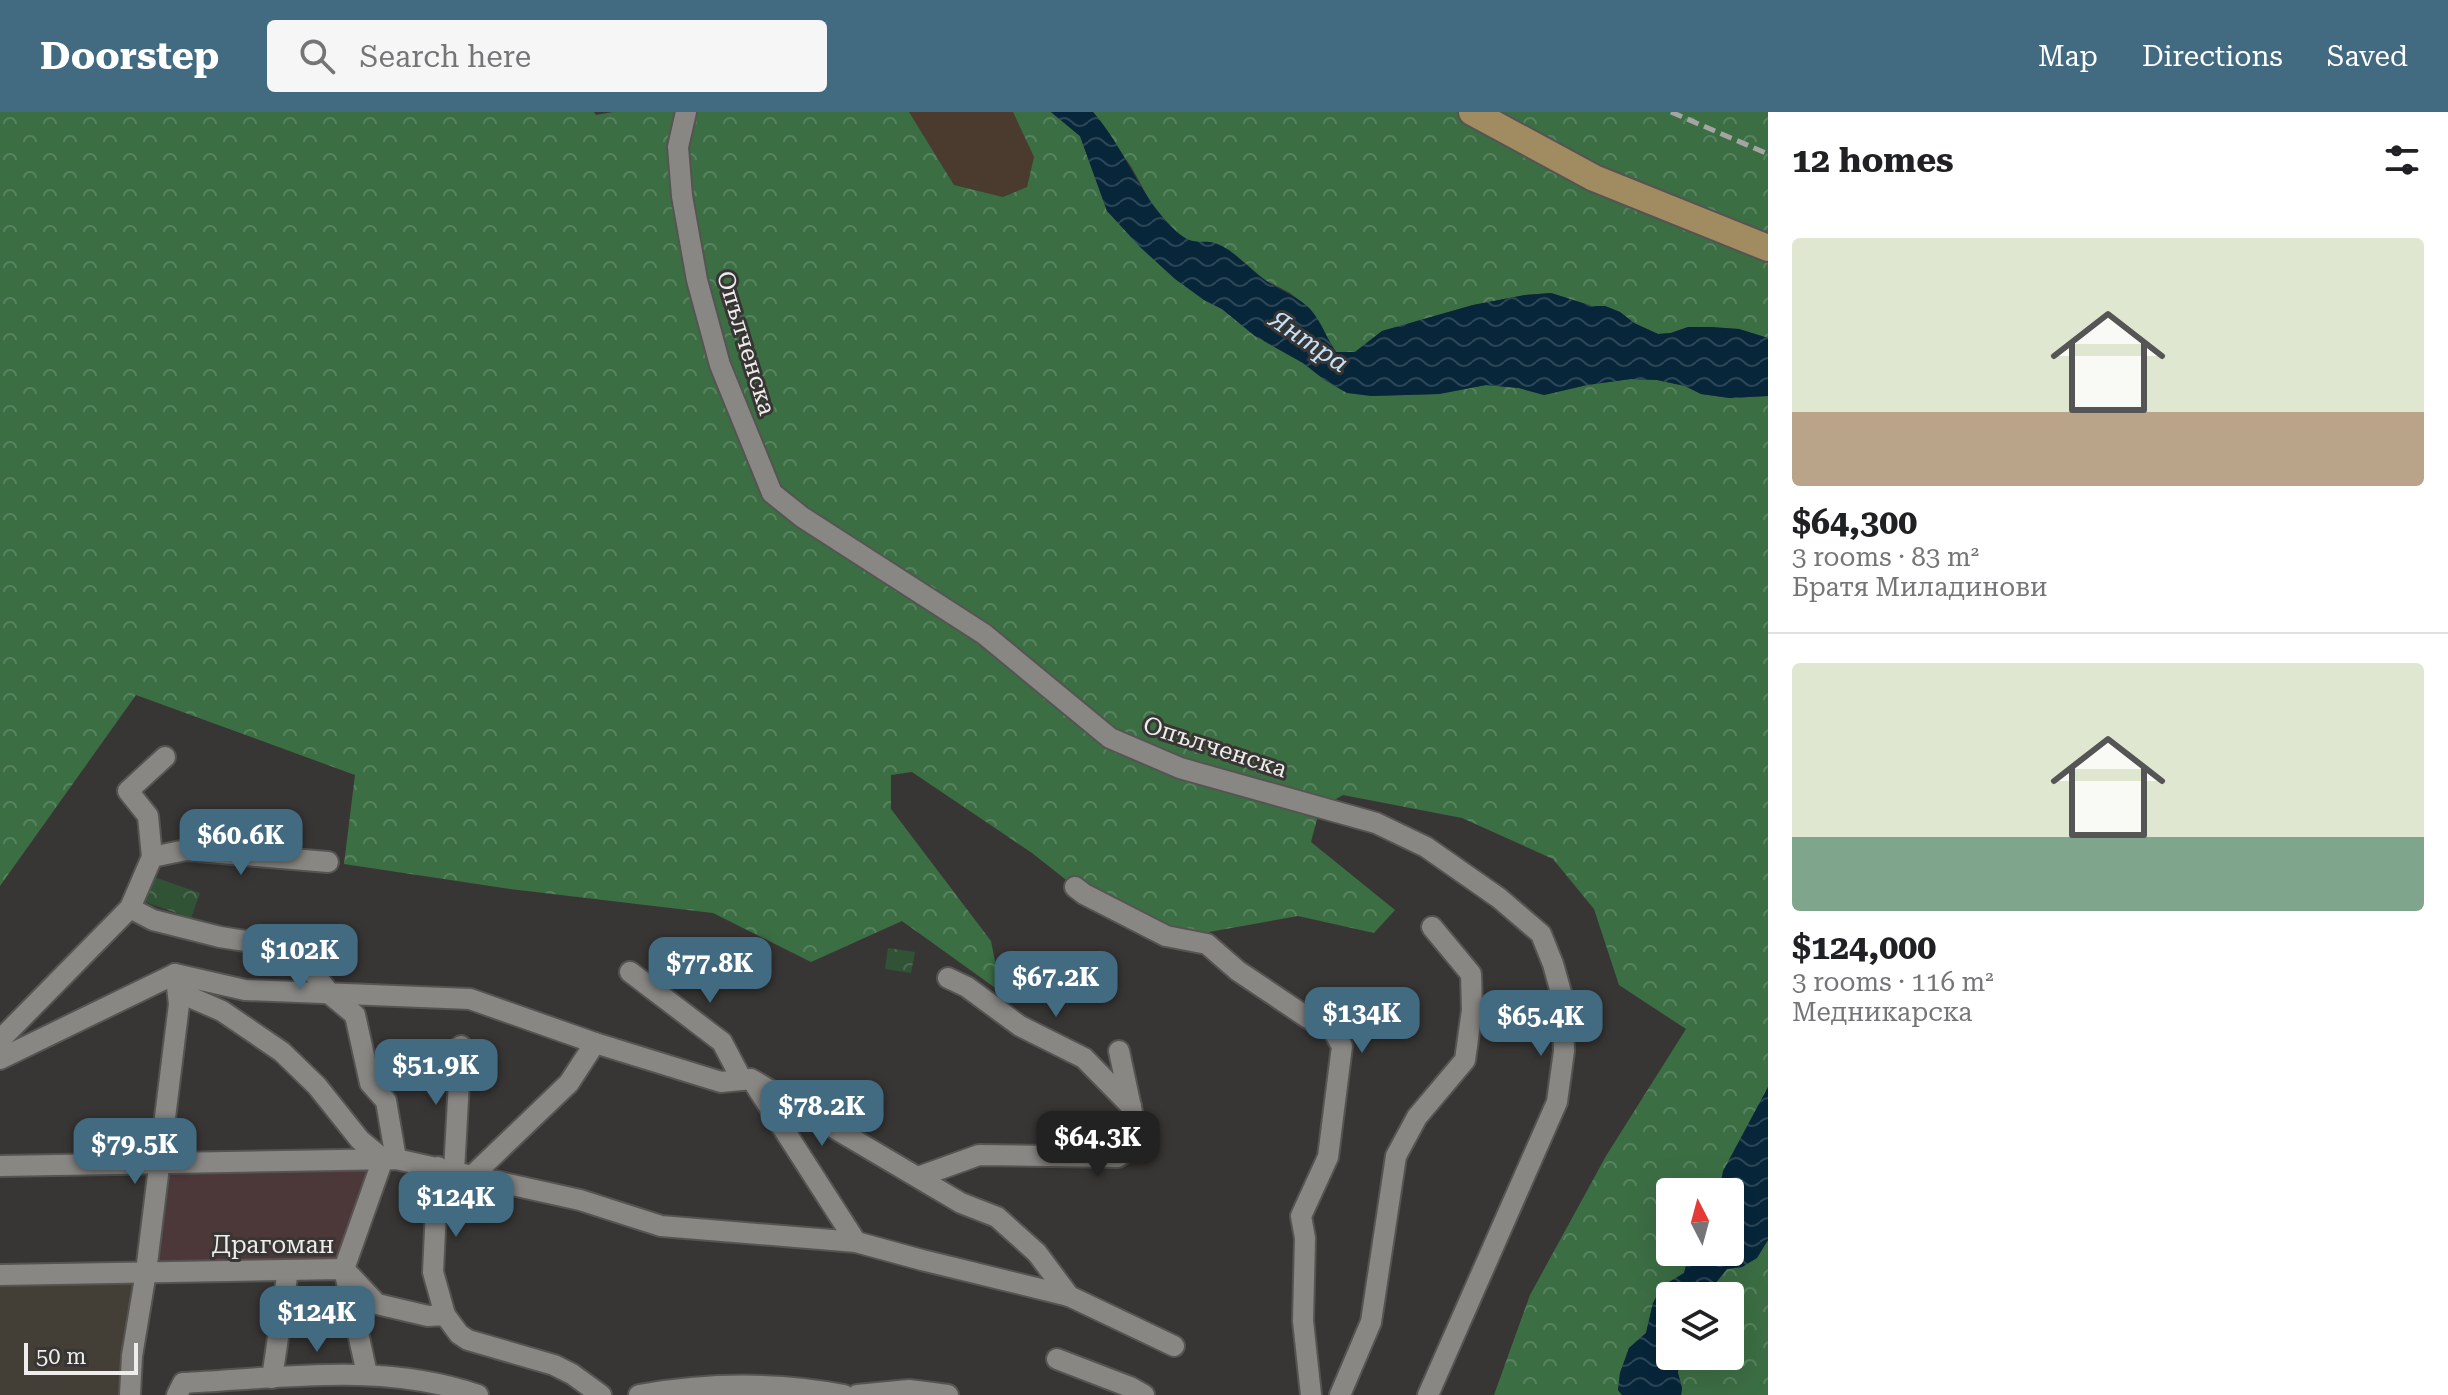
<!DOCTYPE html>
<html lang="en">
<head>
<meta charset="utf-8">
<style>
  :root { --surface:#fff; --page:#f6f6f6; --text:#202124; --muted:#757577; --line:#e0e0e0; --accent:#426a81 }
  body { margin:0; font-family:"Roboto Serif",serif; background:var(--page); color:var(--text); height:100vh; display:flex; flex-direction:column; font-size:30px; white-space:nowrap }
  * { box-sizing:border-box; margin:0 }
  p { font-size:26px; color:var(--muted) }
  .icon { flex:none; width:44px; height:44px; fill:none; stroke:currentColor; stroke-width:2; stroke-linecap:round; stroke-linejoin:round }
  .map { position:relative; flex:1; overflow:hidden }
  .details { display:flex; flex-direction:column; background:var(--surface); width:680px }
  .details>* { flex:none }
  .needle { width:52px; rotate:354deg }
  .fabs { position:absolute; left:1656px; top:1066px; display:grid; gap:16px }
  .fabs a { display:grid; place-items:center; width:88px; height:88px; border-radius:8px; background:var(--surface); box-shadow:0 8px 32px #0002; font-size:40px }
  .scale { position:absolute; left:24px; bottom:20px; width:114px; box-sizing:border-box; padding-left:8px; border:4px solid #eeedeb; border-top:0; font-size:22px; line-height:28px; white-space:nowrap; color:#eeedeb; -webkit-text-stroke:6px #383634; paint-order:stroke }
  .price { position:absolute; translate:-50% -68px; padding:0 18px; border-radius:16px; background:var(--accent); color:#fff; font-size:26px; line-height:52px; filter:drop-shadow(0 2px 4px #0008) }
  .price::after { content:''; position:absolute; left:50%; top:48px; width:24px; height:18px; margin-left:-12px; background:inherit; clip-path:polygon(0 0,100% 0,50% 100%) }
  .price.current { background:#222; color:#fff }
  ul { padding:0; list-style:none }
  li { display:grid; align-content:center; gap:16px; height:424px; padding:0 24px }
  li+li { border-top:2px solid var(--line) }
  li span { display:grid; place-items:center; height:248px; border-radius:8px; color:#555 }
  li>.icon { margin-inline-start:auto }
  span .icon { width:144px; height:144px; fill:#fffc; stroke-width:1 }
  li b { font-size:34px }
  h2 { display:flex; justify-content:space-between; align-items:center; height:96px; padding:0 24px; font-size:34px }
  header { display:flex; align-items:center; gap:48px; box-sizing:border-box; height:112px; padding:0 40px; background:var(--accent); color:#fff }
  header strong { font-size:38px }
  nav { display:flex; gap:44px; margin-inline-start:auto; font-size:28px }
  .search { width:560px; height:72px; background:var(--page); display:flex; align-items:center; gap:20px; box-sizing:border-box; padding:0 28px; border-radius:8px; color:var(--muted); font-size:30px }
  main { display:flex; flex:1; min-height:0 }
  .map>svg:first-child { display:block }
  .built { fill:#433f37 }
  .industrial { fill:#4b3b2f }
  .education { fill:#4d3839 }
  .forest { fill:url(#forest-crowns) }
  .park { fill:url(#park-crowns) }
  .water { fill:url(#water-waves) }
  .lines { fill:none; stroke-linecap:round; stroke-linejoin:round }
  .minor-casing { stroke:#555452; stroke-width:24 }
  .major-casing { stroke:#555452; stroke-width:30 }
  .minor { stroke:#888784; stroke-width:20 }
  .major { stroke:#a18c61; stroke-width:26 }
  .rail { stroke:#a5a4a2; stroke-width:5; stroke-dasharray:12 6; stroke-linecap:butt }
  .labels { text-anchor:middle; stroke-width:6; stroke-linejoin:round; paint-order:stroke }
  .street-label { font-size:24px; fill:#eeedeb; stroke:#383634 }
  .water-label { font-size:26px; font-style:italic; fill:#c4e3fb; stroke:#383634 }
</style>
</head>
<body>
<header>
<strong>Doorstep</strong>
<div class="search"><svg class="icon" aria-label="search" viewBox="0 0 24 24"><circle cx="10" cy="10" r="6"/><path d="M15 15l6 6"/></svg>Search here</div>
<nav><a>Map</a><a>Directions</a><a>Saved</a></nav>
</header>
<main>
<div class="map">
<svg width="1768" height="1283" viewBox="0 0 1768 1283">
  <defs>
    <pattern id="forest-crowns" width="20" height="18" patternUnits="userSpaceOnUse" patternTransform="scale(2)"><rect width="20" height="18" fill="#3c6e44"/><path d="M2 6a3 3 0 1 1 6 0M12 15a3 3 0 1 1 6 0" fill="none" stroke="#58835f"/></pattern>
    <pattern id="park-crowns" width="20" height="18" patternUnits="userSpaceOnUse" patternTransform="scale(2)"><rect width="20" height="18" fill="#305235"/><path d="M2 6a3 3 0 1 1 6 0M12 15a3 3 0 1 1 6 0" fill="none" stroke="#4e6b52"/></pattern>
    <pattern id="water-waves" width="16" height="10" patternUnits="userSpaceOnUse" patternTransform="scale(2)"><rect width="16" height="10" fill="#07263a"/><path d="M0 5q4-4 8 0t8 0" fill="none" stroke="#2b4657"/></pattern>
  </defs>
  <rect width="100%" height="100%" fill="#383634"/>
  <path class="built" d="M 135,1152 L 120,1283 L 0,1283 L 0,1155 Z"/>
  <path class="industrial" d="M 909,0 L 1013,0 L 1034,45 L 1027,75 L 1003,85 L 954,73 Z"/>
  <path class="education" d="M 373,1056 L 337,1148 L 155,1150 L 168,1059 Z"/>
  <g class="forest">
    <path d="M 0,0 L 594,0 L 596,3 L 613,0 L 909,0 L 954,73 L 1003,85 L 1027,75 L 1034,45 L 1013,0 L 1051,0 L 1080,24 L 1107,99 L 1204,188 L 1222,197 L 1255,224 L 1303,251 L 1326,269 L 1371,284 L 1439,282 L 1486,273 L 1519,276 L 1544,283 L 1587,273 L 1631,267 L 1657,268 L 1685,274 L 1701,282 L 1729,286 L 1768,284 L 1768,975 L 1720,1069 L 1720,1079 L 1670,1080 L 1670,1140 L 1690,1140 L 1684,1161 L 1673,1169 L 1653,1191 L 1646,1221 L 1629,1236 L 1620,1261 L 1618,1278 L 1622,1283 L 1494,1283 L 1530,1183 L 1606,1044 L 1686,917 L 1619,873 L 1594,797 L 1553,747 L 1462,706 L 1343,683 L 1320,696 L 1311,730 L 1395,798 L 1374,821 L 1298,804 L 1192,823 L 1166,824 L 1084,782 L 1032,741 L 912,660 L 891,663 L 891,697 L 991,829 L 1001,880 L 902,809 L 811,850 L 713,801 L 510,777 L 344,752 L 355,663 L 136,583 L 0,774 Z"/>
    <path d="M 1093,0 L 1768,0 L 1768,226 L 1739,217 L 1688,215 L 1671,221 L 1658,222 L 1634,211 L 1620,200 L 1605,194 L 1592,194 L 1551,181 L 1525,183 L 1473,193 L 1382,219 L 1355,240 L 1336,240 L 1310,197 L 1290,181 L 1265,168 L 1245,151 L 1191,130 L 1177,121 L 1152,93 L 1132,56 Z"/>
    <path d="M 1768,1128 L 1768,1283 L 1681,1283 L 1682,1276 L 1678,1261 L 1679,1244 L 1730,1244 L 1730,1184 L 1705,1184 L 1727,1157 L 1742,1155 L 1756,1146 Z"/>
  </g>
  <g class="park">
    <path d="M 154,765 L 200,781 L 191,806 L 145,790 Z"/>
    <path d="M 888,836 L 915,840 L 911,861 L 885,857 Z"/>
  </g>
  <g class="water">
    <path d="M 1051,0 L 1093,0 C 1126,37 1140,87 1177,120 C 1196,137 1203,124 1222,134 C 1238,142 1250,158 1265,168 C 1280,179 1299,184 1311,198 C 1322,211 1327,227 1336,240 L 1355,240 L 1382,219 L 1473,193 L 1525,183 L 1551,181 L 1592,194 L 1605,194 L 1620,200 L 1634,211 L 1658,222 L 1671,221 L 1688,215 L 1713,215 L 1739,217 L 1768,226 L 1768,284 L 1730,286 L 1701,282 L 1685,274 L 1657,268 L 1631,267 L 1587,273 L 1544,283 L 1519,276 L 1486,273 L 1439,282 L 1371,284 L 1347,281 L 1326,269 L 1303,251 L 1255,224 L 1222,197 L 1204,188 L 1175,167 L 1141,136 L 1107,99 L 1080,24 Z"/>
    <path d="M 1768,975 L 1768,1128 L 1757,1146 L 1742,1155 L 1727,1157 L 1705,1184 L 1670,1184 L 1670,1244 L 1679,1244 L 1678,1261 L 1682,1276 L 1681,1283 L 1622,1283 L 1618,1278 L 1620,1261 L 1629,1236 L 1646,1221 L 1653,1191 L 1662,1174 L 1684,1161 L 1690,1140 L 1730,1140 L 1730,1080 L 1719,1080 L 1723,1059 Z"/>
  </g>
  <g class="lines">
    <g class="minor-casing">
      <g id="minor">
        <path d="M 686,0 L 678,35 L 682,84 L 697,168 L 720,253 L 772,381 L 802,405 L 984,522 L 1110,626 L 1180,656 L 1376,711 L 1426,735 L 1499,786 L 1541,822 L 1553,852 L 1562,884 L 1564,939 L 1557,990 L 1428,1283"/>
        <path d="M 152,745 L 186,738 L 328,750"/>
        <path d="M 1075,775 L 1084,782 L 1166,824 L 1207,832 L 1238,859 L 1308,906 L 1331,915 L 1342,934 L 1328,1045 L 1301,1104 L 1305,1126 L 1303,1209 L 1311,1283"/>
        <path d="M 130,796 L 153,808 L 220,825 L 264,832 L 311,858 L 331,883 L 355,903 L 370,971 L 386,989 L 396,1047"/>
        <path d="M 630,860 L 722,930 L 742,968"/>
        <path d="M 175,862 L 192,886 L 222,899 L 282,940 L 317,974 L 360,1028 L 383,1047 L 344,1157 L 367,1262"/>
        <path d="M 948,866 L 967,875 L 1020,914 L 1084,946 L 1131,994"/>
        <path d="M 0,928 L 130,796 L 152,745 L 148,704 L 128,679 L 165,645"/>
        <path d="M 0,947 L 175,862 L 245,878 L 470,887 L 595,931 L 721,970 L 751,967 L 961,1091 L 997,1105 L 1037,1141 L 1069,1184"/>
        <path d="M 754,971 L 856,1130"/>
        <path d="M 0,1054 L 396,1047 L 580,1088 L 661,1114 L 856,1130 L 922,1148 L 1069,1184 L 1174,1234"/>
        <path d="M 438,1055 L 433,1160 L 445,1203"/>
        <path d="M 454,1059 L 461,934"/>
        <path d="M 471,1065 L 569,971 L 595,931"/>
        <path d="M 918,1065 L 979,1043 L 1118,1045 L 1138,1028 L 1119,939"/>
        <path d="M 0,1163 L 344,1157 L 377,1192 L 428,1204 L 445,1203 L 459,1222 L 468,1228 L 554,1253 L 572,1262 L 601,1283"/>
        <path d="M 1057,1247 L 1130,1275 L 1144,1283"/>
        <path d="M 272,1266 L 288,1158"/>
        <path d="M 130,1283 L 132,1244 L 146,1160 L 179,892 L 176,866"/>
        <path d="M 177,1283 L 183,1271 C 280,1266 384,1250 478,1283"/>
        <path d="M 639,1283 C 707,1271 776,1270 844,1283"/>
        <path d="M 857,1283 L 909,1278 L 948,1283"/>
        <path d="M 1340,1283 L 1371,1210 L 1396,1044 L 1417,1005 L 1465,948 L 1472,898 L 1471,862 L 1432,815"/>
      </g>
    </g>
    <g class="major-casing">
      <path id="major" d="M 1472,0 L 1594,66 L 1768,136"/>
    </g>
    <use href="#minor" class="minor"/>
    <use href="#major" class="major"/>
    <path class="rail" d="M 1671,0 L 1768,42"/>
  </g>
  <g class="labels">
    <g class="street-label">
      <text transform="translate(746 231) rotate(73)" y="8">Опълченска</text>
      <text transform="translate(1215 635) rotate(18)" y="8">Опълченска</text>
      <text x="273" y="1141">Драгоман</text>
    </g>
    <g class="water-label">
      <text transform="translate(1309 229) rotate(34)" y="9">Янтра</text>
    </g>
  </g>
</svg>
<div class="fabs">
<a><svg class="needle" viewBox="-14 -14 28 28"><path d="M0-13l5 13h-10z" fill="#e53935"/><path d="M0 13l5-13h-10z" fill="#757577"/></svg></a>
<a><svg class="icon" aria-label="layers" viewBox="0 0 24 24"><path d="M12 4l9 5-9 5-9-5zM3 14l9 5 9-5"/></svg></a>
</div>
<div class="scale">50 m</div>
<b class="price" style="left:241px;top:765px">$60.6K</b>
<b class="price" style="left:300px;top:880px">$102K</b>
<b class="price" style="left:710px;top:893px">$77.8K</b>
<b class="price" style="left:1056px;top:907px">$67.2K</b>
<b class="price" style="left:1362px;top:943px">$134K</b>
<b class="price" style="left:1541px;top:946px">$65.4K</b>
<b class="price" style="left:436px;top:995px">$51.9K</b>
<b class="price" style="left:822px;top:1036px">$78.2K</b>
<b class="price current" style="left:1098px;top:1067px">$64.3K</b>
<b class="price" style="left:135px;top:1074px">$79.5K</b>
<b class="price" style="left:456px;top:1127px">$124K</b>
<b class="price" style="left:317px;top:1242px">$124K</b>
</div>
<section class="details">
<h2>12 homes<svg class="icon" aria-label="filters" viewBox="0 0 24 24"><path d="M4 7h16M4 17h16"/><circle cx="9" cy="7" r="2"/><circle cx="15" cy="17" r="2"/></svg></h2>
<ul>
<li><span style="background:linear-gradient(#dfe7d0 70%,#b9a48a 0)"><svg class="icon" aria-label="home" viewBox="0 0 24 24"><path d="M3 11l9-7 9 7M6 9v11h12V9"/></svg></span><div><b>$64,300</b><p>3 rooms · 83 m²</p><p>Братя Миладинови</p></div></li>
<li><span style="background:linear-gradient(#dfe7d0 70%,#7fa58c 0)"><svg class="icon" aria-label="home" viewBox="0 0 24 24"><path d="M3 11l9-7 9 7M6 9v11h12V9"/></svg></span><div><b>$124,000</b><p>3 rooms · 116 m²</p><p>Медникарска</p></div></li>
</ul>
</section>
</main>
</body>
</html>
